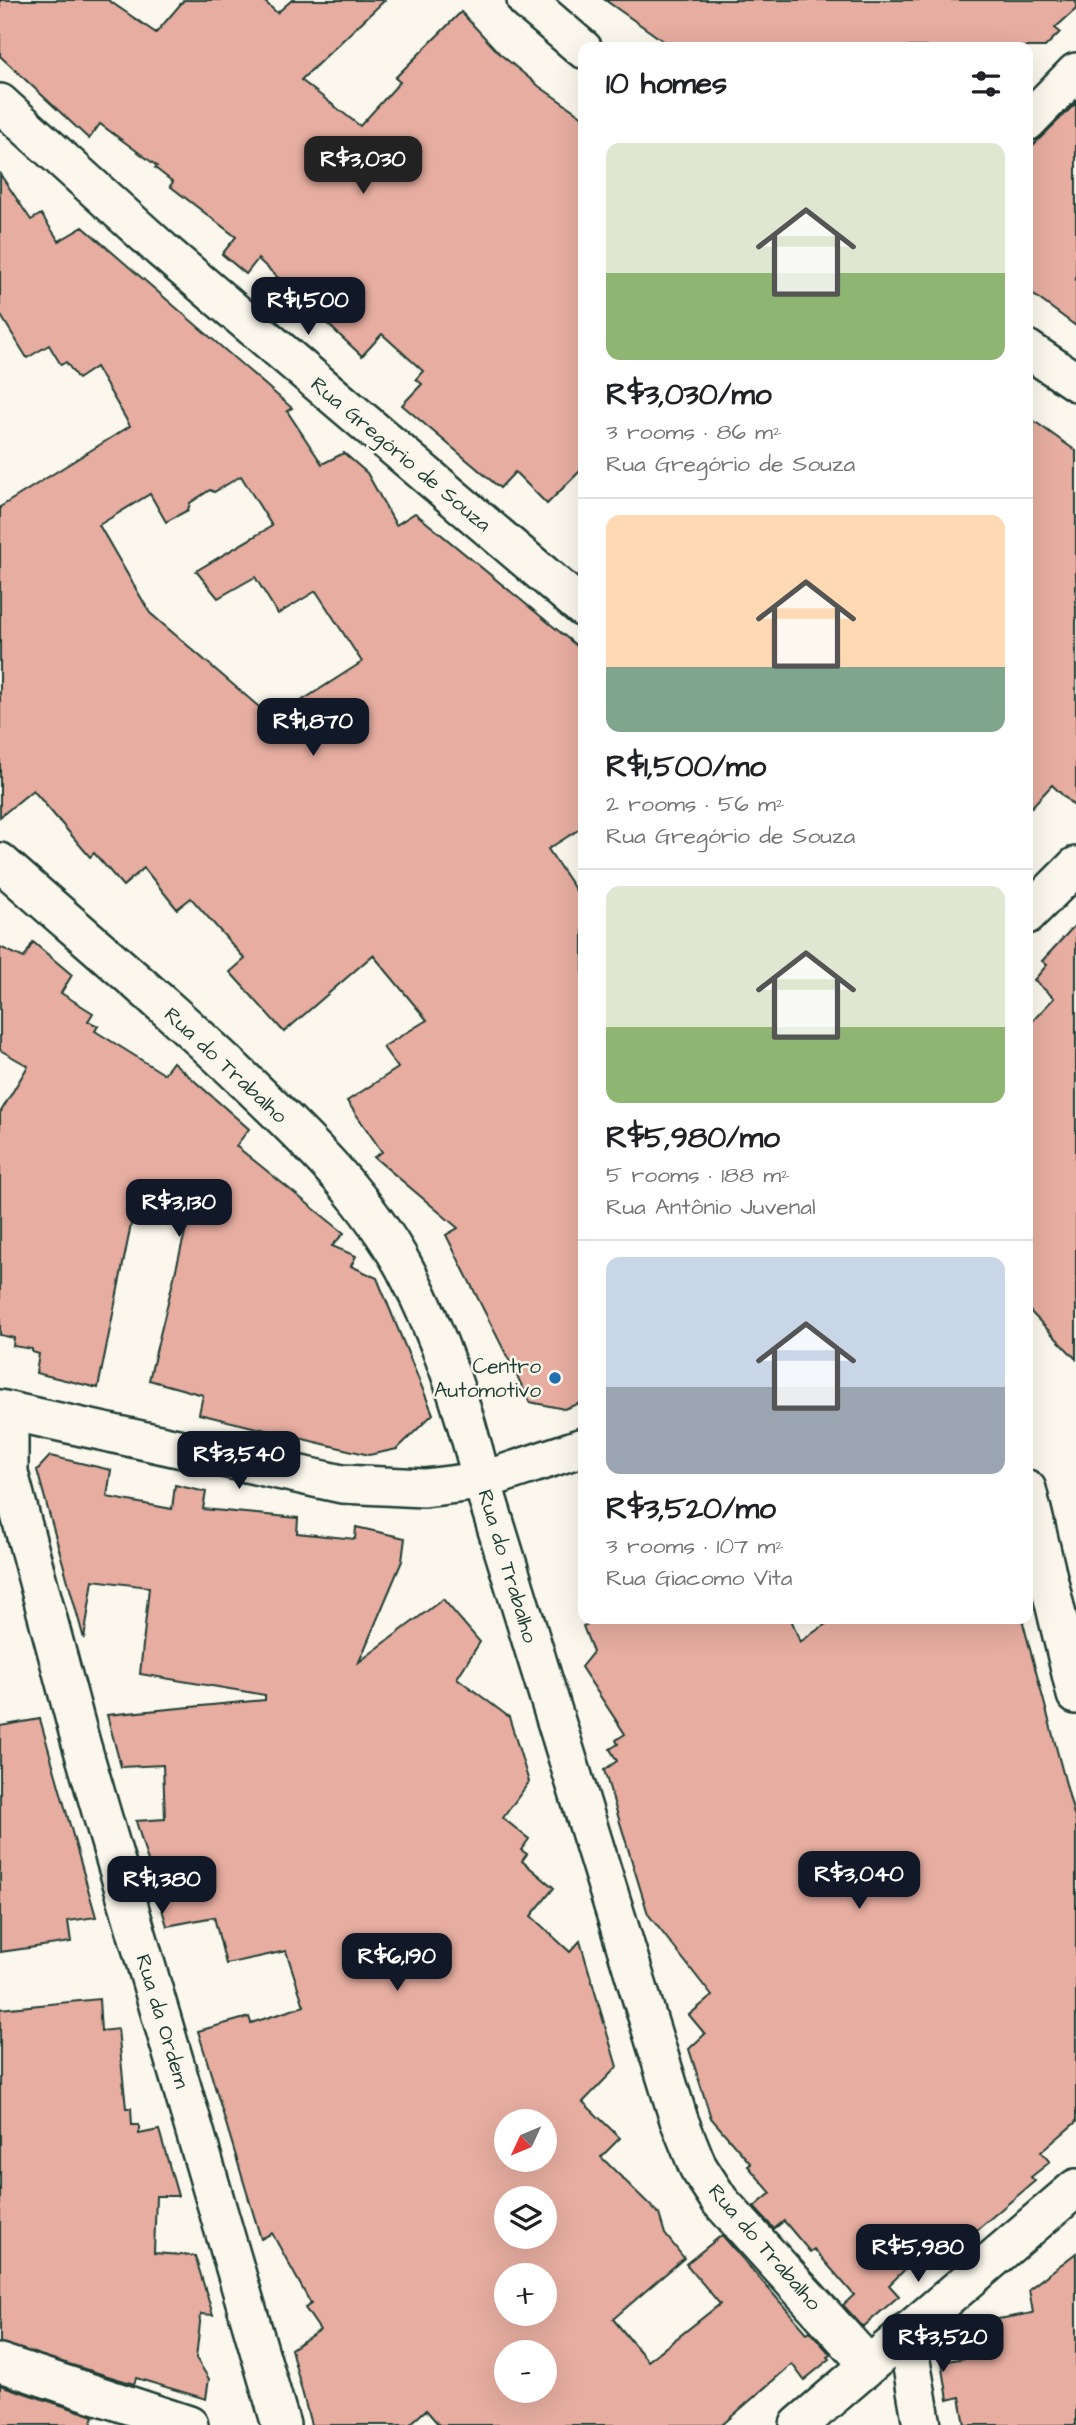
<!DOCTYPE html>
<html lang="en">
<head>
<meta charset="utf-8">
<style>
  :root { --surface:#fff; --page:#f6f6f6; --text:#202124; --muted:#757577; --line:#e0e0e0; --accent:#111827 }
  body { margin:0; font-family:"Architects Daughter",sans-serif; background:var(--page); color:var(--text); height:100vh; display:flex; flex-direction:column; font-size:26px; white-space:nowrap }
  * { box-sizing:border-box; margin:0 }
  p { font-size:23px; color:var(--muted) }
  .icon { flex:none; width:38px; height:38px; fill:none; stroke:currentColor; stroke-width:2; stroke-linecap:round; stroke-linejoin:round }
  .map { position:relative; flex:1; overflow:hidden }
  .side { position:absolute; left:578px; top:42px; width:455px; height:1582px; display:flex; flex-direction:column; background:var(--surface); border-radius:14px; box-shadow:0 7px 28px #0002 }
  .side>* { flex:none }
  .needle { width:46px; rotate:226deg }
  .controls { position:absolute; left:494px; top:2109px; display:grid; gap:14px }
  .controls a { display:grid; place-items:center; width:63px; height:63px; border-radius:50%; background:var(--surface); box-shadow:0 7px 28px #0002; font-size:35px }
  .price { position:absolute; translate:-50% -60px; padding:0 16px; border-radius:14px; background:var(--accent); color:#fff; font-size:23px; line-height:46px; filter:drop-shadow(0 2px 4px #0008) }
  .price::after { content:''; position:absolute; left:50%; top:42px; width:21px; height:16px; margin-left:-10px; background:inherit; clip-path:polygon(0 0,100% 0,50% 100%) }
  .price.active { background:#222; color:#fff }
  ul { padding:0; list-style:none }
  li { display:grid; align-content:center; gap:14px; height:371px; padding:0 28px }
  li+li { border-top:2px solid var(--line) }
  li span { display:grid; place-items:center; height:217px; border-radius:14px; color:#555 }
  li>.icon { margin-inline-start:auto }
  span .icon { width:126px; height:126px; fill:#fffc; stroke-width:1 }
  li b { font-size:30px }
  h2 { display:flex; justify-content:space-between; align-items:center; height:84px; padding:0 28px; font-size:30px }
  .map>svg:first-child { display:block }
  .building { fill:#e6ada0; stroke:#1f3d34; stroke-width:2; fill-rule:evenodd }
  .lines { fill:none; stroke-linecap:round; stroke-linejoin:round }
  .minor-casing { stroke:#1f3d34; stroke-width:42 }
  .minor { stroke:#fbf7ec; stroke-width:37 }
  .poi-dot { fill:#1f6fb2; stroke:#fbf7ec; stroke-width:2.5 }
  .labels { text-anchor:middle; stroke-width:5; stroke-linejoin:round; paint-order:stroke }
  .street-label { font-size:21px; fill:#1f3d34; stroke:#fbf7ec }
  .poi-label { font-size:21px; fill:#1f3d34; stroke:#fbf7ec; text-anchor:end }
</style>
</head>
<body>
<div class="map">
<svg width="1076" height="2425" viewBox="0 0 1076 2425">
  <rect width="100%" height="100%" fill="#fbf7ec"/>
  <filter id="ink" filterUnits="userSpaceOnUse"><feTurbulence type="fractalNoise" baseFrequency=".0143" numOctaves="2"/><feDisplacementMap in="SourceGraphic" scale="14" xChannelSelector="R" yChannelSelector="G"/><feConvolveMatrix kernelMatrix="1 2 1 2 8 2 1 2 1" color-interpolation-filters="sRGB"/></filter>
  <g filter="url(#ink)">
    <g class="building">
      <path d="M 0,0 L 108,0 L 156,33 L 184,0 L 263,0 L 277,13 L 292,0 L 385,0 L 301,80 L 360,126 L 400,82 L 395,78 L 461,12 L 500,54 L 540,87 L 583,117 L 583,468 L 547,504 L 515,472 L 500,488 L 402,405 L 422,384 L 416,379 L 423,371 L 382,334 L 362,356 L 258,259 L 246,274 L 222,254 L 236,237 L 170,186 L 173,182 L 155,168 L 157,166 L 100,124 L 89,139 L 0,56 Z"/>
      <path d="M 605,0 L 1076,0 L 1076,9 L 1055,28 L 1060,32 L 1045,47 L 672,47 Z"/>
      <path d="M 1076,103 L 1076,326 L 1027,290 L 1027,151 Z"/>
      <path d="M 0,174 L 31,220 L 41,214 L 59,241 L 83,227 L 292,408 L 287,411 L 322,464 L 344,453 L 367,473 L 396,525 L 415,513 L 583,651 L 583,827 L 548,849 L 583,901 L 583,1402 L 564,1409 L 530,1402 L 446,1235 L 458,1228 L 374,1157 L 382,1152 L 347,1101 L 398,1068 L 383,1047 L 427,1020 L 373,955 L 284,1032 L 230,972 L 245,959 L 191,898 L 177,909 L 144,868 L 123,886 L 94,853 L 90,857 L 33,790 L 0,817 L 0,507 L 130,426 L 96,367 L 78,379 L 66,362 L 61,365 L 49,345 L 27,358 L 0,314 ZM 241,476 L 272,526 L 196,571 L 218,598 L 255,577 L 278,614 L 316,591 L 362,662 L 273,719 L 150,613 L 99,525 L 150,494 L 166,522 L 188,510 L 190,503 L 210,490 L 214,492 Z"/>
      <path d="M 1027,416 L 1076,451 L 1076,808 L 1052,785 L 1027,812 Z"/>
      <path d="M 1076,924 L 1076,1359 L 1027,1308 L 1027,1027 L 1054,998 L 1034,980 L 1047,965 L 1042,961 Z"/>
      <path d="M 33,942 L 72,975 L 61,993 L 93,1013 L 88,1021 L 98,1026 L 95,1031 L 164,1074 L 173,1062 L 249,1129 L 236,1146 L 344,1233 L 332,1246 L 356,1256 L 351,1266 L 377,1278 L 433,1414 L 397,1449 L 369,1455 L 199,1414 L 203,1395 L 149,1380 L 186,1228 L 135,1205 L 98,1388 L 36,1373 L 39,1354 L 32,1352 L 32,1349 L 13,1346 L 14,1338 L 0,1335 L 0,1113 L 28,1066 L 0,1050 L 0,947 L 24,958 Z"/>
      <path d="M 50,1456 L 111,1470 L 107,1497 L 172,1509 L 175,1485 L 206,1492 L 203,1509 L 298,1518 L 297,1533 L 355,1539 L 356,1527 L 405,1538 L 402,1561 L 359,1662 L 443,1599 L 480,1642 L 457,1678 L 509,1717 L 529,1782 L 503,1818 L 529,1839 L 521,1850 L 527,1854 L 522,1861 L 554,1888 L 531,1916 L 570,1952 L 580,1941 L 617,2067 L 583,2102 L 620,2138 L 601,2157 L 659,2214 L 665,2234 L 684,2258 L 613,2319 L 648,2361 L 720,2304 L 686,2264 L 722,2235 L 807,2333 L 810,2331 L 831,2355 L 828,2357 L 830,2359 L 804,2380 L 792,2364 L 722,2425 L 439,2425 L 426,2410 L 409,2425 L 311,2425 L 291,2349 L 320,2330 L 305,2308 L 311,2304 L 272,2233 L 261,2239 L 198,2031 L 249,2017 L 251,2023 L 304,2006 L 286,1951 L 226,1964 L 214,1917 L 167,1926 L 136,1821 L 165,1819 L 163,1765 L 121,1767 L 107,1715 L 265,1700 L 265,1695 L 140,1674 L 149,1587 L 93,1580 L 84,1639 L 37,1470 ZM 506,2121 L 544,2121 L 544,2160 L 506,2160 ZM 506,2198 L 544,2198 L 544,2236 L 506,2236 ZM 506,2275 L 544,2275 L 544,2314 L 506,2314 ZM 506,2352 L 544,2352 L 544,2390 L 506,2390 Z"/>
      <path d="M 602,1619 L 791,1619 L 800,1642 L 833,1619 L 1022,1619 L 1076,1822 L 1076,2122 L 1041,2152 L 1050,2162 L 1031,2177 L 1035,2181 L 941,2260 L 929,2246 L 889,2285 L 899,2296 L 863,2327 L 843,2305 L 854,2295 L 814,2249 L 810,2252 L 784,2221 L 774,2229 L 754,2207 L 771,2193 L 748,2166 L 751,2164 L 711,2118 L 689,2049 L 705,2034 L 689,2015 L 712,1996 L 648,1914 L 604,1770 L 617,1761 L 610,1749 L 618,1744 L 616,1740 L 625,1734 L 581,1667 L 593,1652 L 583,1626 Z"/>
      <path d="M 40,1719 L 96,1917 L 68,1921 L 71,1942 L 0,1952 L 0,1726 Z"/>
      <path d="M 99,1999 L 101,2031 L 118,2029 L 126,2108 L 131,2108 L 132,2125 L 139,2125 L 139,2134 L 159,2130 L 178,2196 L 156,2196 L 154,2253 L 195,2256 L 213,2315 L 201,2314 L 196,2358 L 209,2379 L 206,2399 L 136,2378 L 134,2384 L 0,2343 L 0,2009 Z"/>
      <path d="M 1076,2253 L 1076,2425 L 965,2425 L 960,2397 L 948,2400 L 942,2362 L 964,2358 L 973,2329 L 981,2322 L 1033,2313 L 1029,2289 Z"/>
      <path d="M 0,2385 L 94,2416 L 91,2425 L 0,2425 Z"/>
    </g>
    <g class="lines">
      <g class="minor-casing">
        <g id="minor">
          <path d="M 526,0 L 583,49"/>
          <path d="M 0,103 L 162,250 L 583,608"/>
          <path d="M 1027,122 L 1076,72"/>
          <path d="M 1027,349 L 1076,382"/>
          <path d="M 0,862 C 88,940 178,1015 261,1096 C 315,1148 368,1201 404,1267 C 440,1335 463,1407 482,1481 L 679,2120 L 698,2167 L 720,2201 L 868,2364"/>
          <path d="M 1027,915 L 1076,866"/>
          <path d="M 0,1409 L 342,1484 L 424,1488 L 482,1481 L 583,1447"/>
          <path d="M 9,1411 L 9,1473 L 81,1743 L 281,2425"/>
          <path d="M 1027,1489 L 1076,1695"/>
          <path d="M 906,2332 L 922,2425"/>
          <path d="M 0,2363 L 189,2425"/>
          <path d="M 799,2425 L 1076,2188"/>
        </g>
      </g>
      <use href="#minor" class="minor"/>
    </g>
  </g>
  <circle class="poi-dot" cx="555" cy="1378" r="7"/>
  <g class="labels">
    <g class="street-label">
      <text transform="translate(401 454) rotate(40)" y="7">Rua Gregório de Souza</text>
      <text transform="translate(226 1065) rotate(43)" y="7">Rua do Trabalho</text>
      <text transform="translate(508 1566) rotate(73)" y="7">Rua do Trabalho</text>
      <text transform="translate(163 2021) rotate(73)" y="7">Rua da Ordem</text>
      <text transform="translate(765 2247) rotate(49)" y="7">Rua do Trabalho</text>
    </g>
    <g class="poi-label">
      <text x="541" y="1373">Centro<tspan x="541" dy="24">Automotivo</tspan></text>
    </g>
  </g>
</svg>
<div class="controls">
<a><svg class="needle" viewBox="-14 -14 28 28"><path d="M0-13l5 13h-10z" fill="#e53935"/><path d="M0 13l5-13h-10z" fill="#757577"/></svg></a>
<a><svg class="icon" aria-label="layers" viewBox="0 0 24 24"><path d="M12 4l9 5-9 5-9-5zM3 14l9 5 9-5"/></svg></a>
<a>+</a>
<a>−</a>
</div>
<b class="price active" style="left:363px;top:196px">R$3,030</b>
<b class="price" style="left:308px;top:337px">R$1,500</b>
<b class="price" style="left:313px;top:758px">R$1,870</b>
<b class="price" style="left:179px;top:1239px">R$3,130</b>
<b class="price" style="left:239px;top:1491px">R$3,540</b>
<b class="price" style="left:859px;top:1911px">R$3,040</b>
<b class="price" style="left:162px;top:1916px">R$1,380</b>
<b class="price" style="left:397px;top:1993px">R$6,190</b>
<b class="price" style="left:918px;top:2284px">R$5,980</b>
<b class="price" style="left:943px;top:2374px">R$3,520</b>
<section class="side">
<h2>10 homes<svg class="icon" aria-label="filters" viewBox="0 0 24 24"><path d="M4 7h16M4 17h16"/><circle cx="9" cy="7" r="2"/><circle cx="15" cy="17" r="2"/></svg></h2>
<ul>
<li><span style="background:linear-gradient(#dfe7d0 60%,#8fb573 0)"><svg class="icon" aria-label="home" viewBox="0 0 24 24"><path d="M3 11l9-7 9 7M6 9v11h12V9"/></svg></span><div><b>R$3,030/mo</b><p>3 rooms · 86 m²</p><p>Rua Gregório de Souza</p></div></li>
<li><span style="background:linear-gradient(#ffd9b3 70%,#7fa58c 0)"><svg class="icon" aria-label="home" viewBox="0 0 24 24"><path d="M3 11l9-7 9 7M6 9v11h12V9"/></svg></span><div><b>R$1,500/mo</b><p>2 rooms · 56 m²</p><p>Rua Gregório de Souza</p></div></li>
<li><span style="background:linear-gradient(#dfe7d0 65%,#8fb573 0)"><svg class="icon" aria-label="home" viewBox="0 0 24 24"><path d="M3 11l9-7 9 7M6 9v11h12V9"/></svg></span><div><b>R$5,980/mo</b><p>5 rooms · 188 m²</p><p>Rua Antônio Juvenal</p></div></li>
<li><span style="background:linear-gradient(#c9d6e8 60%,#9aa5b1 0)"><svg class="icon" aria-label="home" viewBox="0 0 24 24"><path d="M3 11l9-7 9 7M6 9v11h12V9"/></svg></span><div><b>R$3,520/mo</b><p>3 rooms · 107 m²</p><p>Rua Giacomo Vita</p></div></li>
</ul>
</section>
</div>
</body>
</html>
